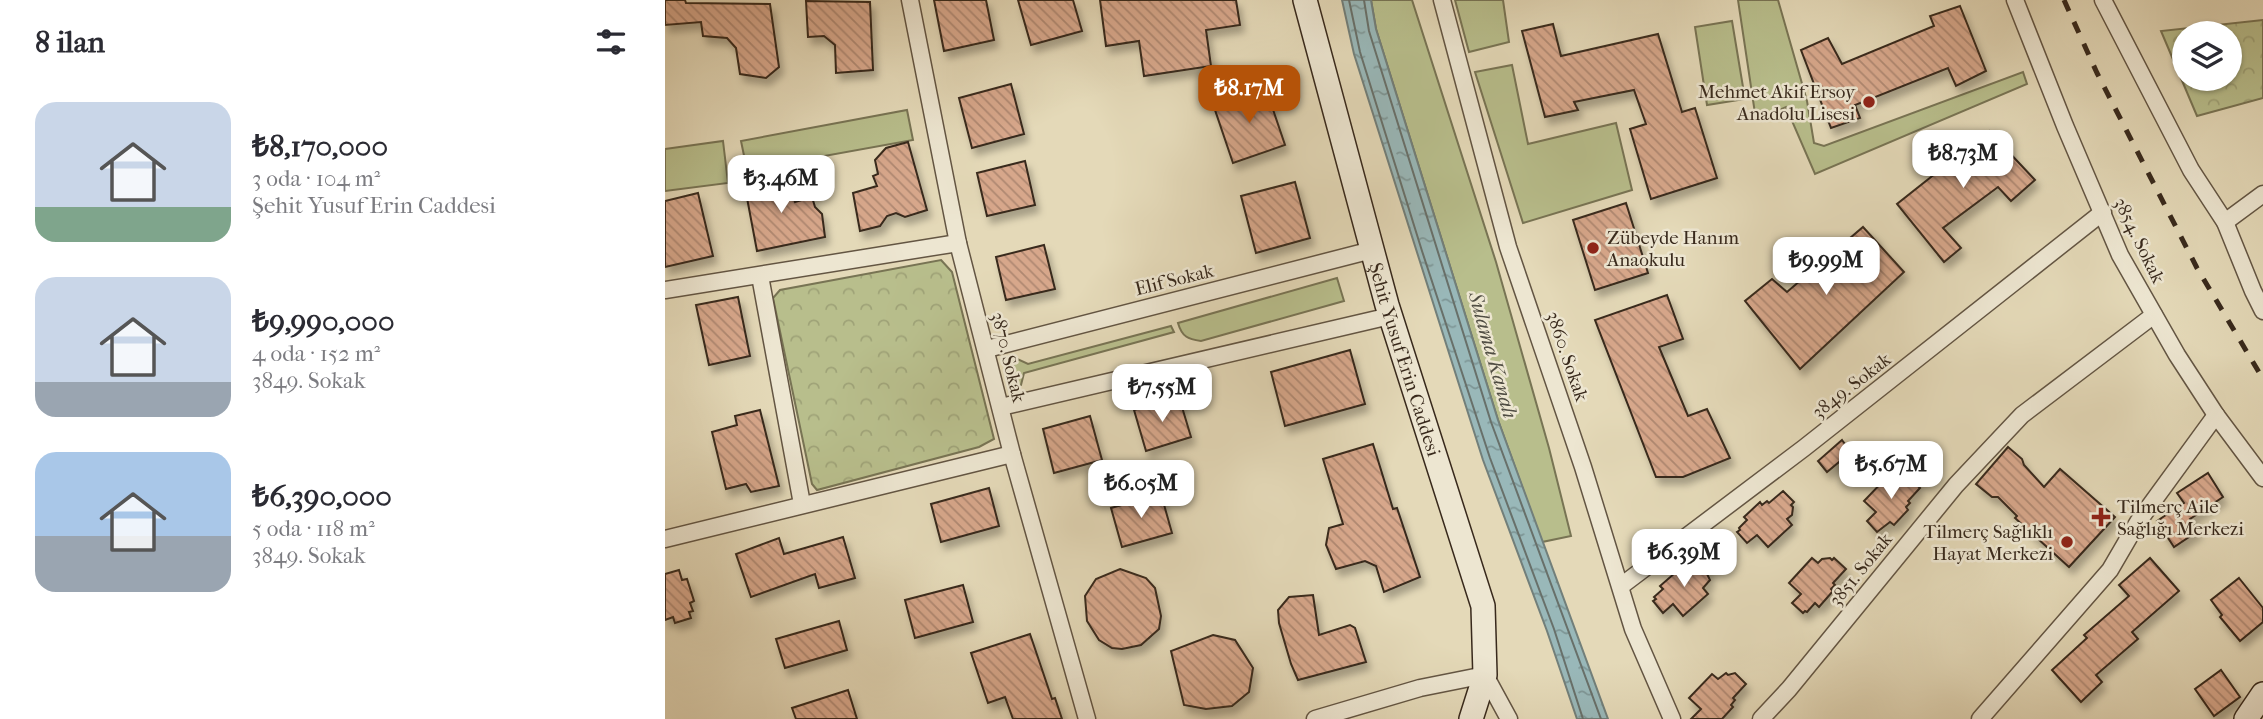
<!DOCTYPE html>
<html lang="tr">
<head>
<meta charset="utf-8">
<style>
  :root { --surface:#fff; --page:#f2f2f3; --text:#2b2b33; --muted:#7c7c81; --accent:#b45309 }
  body { margin:0; font-family:"IM FELL French Canon",serif; background:var(--page); color:var(--text); height:100vh; display:flex; flex-direction:column; font-size:26px; white-space:nowrap }
  * { box-sizing:border-box; margin:0 }
  p { font-size:23px; color:var(--muted) }
  .icon { flex:none; width:38px; height:38px; fill:none; stroke:currentColor; stroke-width:2; stroke-linecap:round; stroke-linejoin:round }
  .map { position:relative; flex:1; overflow:hidden }
  .side { display:flex; flex-direction:column; background:var(--surface); width:665px }
  .side>* { flex:none }
  .buttons { position:absolute; left:1507px; top:21px; display:grid; gap:14px }
  .buttons a { display:grid; place-items:center; width:70px; height:70px; border-radius:50%; background:var(--surface); box-shadow:0 2px 5px #0004; font-size:35px }
  .price { position:absolute; translate:-50% -60px; padding:0 16px; border-radius:14px; background:#fff; color:#222; font-size:23px; line-height:46px; filter:drop-shadow(0 2px 4px #0008) }
  .price::after { content:''; position:absolute; left:50%; top:42px; width:21px; height:16px; margin-left:-10px; background:inherit; clip-path:polygon(0 0,100% 0,50% 100%) }
  .price.on { background:var(--accent); color:#fff }
  ul { padding:0; list-style:none }
  li { display:flex; align-items:center; gap:21px; height:175px; padding:0 35px }
  li span { display:grid; place-items:center; flex:none; width:196px; height:140px; border-radius:21px; color:#555 }
  li>.icon { margin-inline-start:auto }
  span .icon { width:84px; height:84px; fill:#fffc; stroke-width:1 }
  li b { font-size:30px }
  h2 { display:flex; justify-content:space-between; align-items:center; height:84px; padding:0 35px; font-size:30px }
  main { display:flex; flex:1; min-height:0 }
  .map>svg:first-child { display:block }
  .grass { fill:#b8be8c; stroke:#787454; stroke-width:2 }
  .park { fill:url(#park-crowns); stroke:#787454; stroke-width:2; fill-rule:evenodd }
  .water { fill:url(#water-ripples); stroke:#727f7a; stroke-width:2 }
  .lines { fill:none; stroke-linecap:round; stroke-linejoin:round }
  .shore { stroke:#68706a; stroke-width:2 }
  .building { fill:url(#building-back-hatch); stroke:#38291c; stroke-width:2; filter:url(#shadow) }
  .street-casing { stroke:#635543; stroke-width:19 }
  .secondary-casing { stroke:#38291c; stroke-width:26 }
  .street { stroke:#ede6d1; stroke-width:16 }
  .secondary { stroke:#ede6d1; stroke-width:23 }
  .rail { stroke:#38291c; stroke-width:5; stroke-dasharray:12 12; stroke-linecap:butt }
  .poi-dot { fill:#8f2418; stroke:#ede6d1; stroke-width:2.5 }
  .labels { text-anchor:middle; stroke-width:5; stroke-linejoin:round; paint-order:stroke }
  .poi-label { font-size:19px; fill:#38291c; stroke:#ede6d1; text-anchor:end }
  .street-label { font-size:19px; fill:#38291c; stroke:#ede6d1 }
  .water-label { font-size:21px; font-style:italic; fill:#504d43; stroke:#ede6d1 }
</style>
</head>
<body>
<main>
<section class="side">
<h2>8 ilan<svg class="icon" aria-label="filters" viewBox="0 0 24 24"><path d="M4 7h16M4 17h16"/><circle cx="9" cy="7" r="2"/><circle cx="15" cy="17" r="2"/></svg></h2>
<ul>
<li><span style="background:linear-gradient(#c9d6e8 75%,#7fa58c 0)"><svg class="icon" aria-label="home" viewBox="0 0 24 24"><path d="M3 11l9-7 9 7M6 9v11h12V9"/></svg></span><div><b>₺8,170,000</b><p>3 oda · 104 m²</p><p>Şehit Yusuf Erin Caddesi</p></div></li>
<li><span style="background:linear-gradient(#c9d6e8 75%,#9aa5b1 0)"><svg class="icon" aria-label="home" viewBox="0 0 24 24"><path d="M3 11l9-7 9 7M6 9v11h12V9"/></svg></span><div><b>₺9,990,000</b><p>4 oda · 152 m²</p><p>3849. Sokak</p></div></li>
<li><span style="background:linear-gradient(#a9c7e8 60%,#9aa5b1 0)"><svg class="icon" aria-label="home" viewBox="0 0 24 24"><path d="M3 11l9-7 9 7M6 9v11h12V9"/></svg></span><div><b>₺6,390,000</b><p>5 oda · 118 m²</p><p>3849. Sokak</p></div></li>
</ul>
</section>
<div class="map">
<svg width="1598" height="719" viewBox="0 0 1598 719">
  <defs>
    <pattern id="park-crowns" width="20" height="18" patternUnits="userSpaceOnUse" patternTransform="scale(1.75)"><rect width="20" height="18" fill="#b8be8c"/><path d="M2 6a3 3 0 1 1 6 0M12 15a3 3 0 1 1 6 0" fill="none" stroke="#9fa378"/></pattern>
    <pattern id="water-ripples" width="26" height="14" patternUnits="userSpaceOnUse" patternTransform="scale(1.75)"><rect width="26" height="14" fill="#99b8b9"/><path d="M2 4q2-2 4 0t4 0M15 11q2-2 4 0t4 0" fill="none" stroke="#7e9696"/></pattern>
    <pattern id="building-back-hatch" width="6" height="6" patternUnits="userSpaceOnUse" patternTransform="scale(1.75)"><rect width="6" height="6" fill="#d7a78b"/><path d="M-1 5l2 2M0 0l6 6M5-1l2 2" fill="none" stroke="#af8871"/></pattern>
    <filter id="shadow"><feDropShadow dx="4" dy="7" stdDeviation="3.5" flood-color="#0004"/></filter>
  </defs>
  <rect width="100%" height="100%" fill="#e4d9b8"/>
  <filter id="stains"><feTurbulence type="fractalNoise" baseFrequency=".00286" numOctaves="4"/><feColorMatrix values="0 0 0 0 .2 0 0 0 0 .09 0 0 0 0 .02 0 0 0 .5 -.17"/></filter>
  <radialGradient id="worn" r=".72"><stop offset=".6" stop-color="#630" stop-opacity="0"/><stop offset="1" stop-color="#630" stop-opacity=".3"/></radialGradient>
  <g class="grass">
    <path d="M 706,0 L 747,0 L 831,262 L 884,448 L 906,536 L 877,542 L 833,420 L 711,29 Z"/>
    <path d="M 790,0 L 838,0 L 844,42 L 804,52 Z"/>
    <path d="M 1073,0 L 1113,0 L 1142,101 L 1149,143 L 1159,146 L 1358,72 L 1362,84 L 1150,174 L 1121,107 L 1091,120 Z"/>
    <path d="M 1067,21 L 1080,99 L 1042,105 L 1030,27 Z"/>
    <path d="M 847,65 L 863,144 L 951,123 L 967,190 L 858,223 L 810,72 Z"/>
    <path d="M 242,110 L 248,140 L 82,170 L 76,141 Z"/>
    <path d="M 58,141 L 63,183 L 0,191 L 0,149 Z"/>
    <path d="M 672,278 L 679,301 L 536,341 C 523,339 517,337 513,323 Z"/>
    <path d="M 506,326 L 509,332 L 359,373 L 356,385 L 353,386 L 346,356 L 363,364 Z"/>
  </g>
  <g class="park">
    <path d="M 1598,20 L 1598,98 L 1532,116 L 1496,31 ZM 1564,33 L 1564,79 L 1519,79 L 1519,33 Z"/>
    <path d="M 276,260 L 287,272 L 329,439 L 314,447 L 152,490 L 147,484 L 108,298 L 115,290 Z"/>
  </g>
  <path class="water" d="M 677,0 L 706,0 L 711,29 L 833,420 L 943,719 L 912,719 L 882,631 L 818,460 L 689,54 Z"/>
  <g class="lines">
    <g class="shore">
      <path d="M 684,0 L 695,52 L 757,251 L 825,458 L 889,629 L 918,719"/>
      <path d="M 699,0 L 704,31 L 826,422 L 936,719"/>
    </g>
  </g>
  <g class="building">
    <path d="M 0,0 L 20,0 L 21,3 L 105,4 L 114,67 L 101,78 L 75,74 L 71,48 L 62,38 L 38,36 L 36,22 L 0,25 Z"/>
    <path d="M 269,0 L 321,0 L 329,40 L 279,51 Z"/>
    <path d="M 353,0 L 408,0 L 417,31 L 366,45 Z"/>
    <path d="M 435,0 L 571,0 L 575,25 L 541,30 L 546,66 L 479,76 L 474,41 L 441,46 Z"/>
    <path d="M 141,1 L 205,2 L 208,70 L 171,73 L 170,45 L 159,36 L 143,37 Z"/>
    <path d="M 1295,6 L 1321,71 L 1291,86 L 1283,68 L 1190,105 L 1195,118 L 1166,128 L 1136,50 L 1163,38 L 1177,64 L 1269,26 L 1265,16 Z"/>
    <path d="M 888,24 L 896,56 L 993,34 L 1017,112 L 1030,108 L 1052,178 L 986,199 L 965,129 L 981,124 L 969,90 L 909,102 L 913,110 L 880,117 L 857,31 Z"/>
    <path d="M 346,84 L 359,134 L 307,148 L 294,98 Z"/>
    <path d="M 600,86 L 620,145 L 568,163 L 548,104 Z"/>
    <path d="M 1324,131 L 1370,180 L 1346,201 L 1333,187 L 1278,228 L 1296,248 L 1279,262 L 1232,204 Z"/>
    <path d="M 243,142 L 262,210 L 240,217 L 231,213 L 222,216 L 215,226 L 195,231 L 188,193 L 212,186 L 208,176 L 213,174 L 210,160 L 221,148 Z"/>
    <path d="M 360,161 L 370,205 L 322,216 L 312,173 Z"/>
    <path d="M 116,173 L 123,195 L 127,194 L 130,202 L 147,197 L 150,207 L 157,214 L 160,237 L 92,251 L 79,182 Z"/>
    <path d="M 630,182 L 645,238 L 591,253 L 576,196 Z"/>
    <path d="M 33,193 L 48,256 L 0,267 L 0,201 Z"/>
    <path d="M 961,203 L 983,273 L 930,290 L 908,220 Z"/>
    <path d="M 1198,227 L 1239,272 L 1135,369 L 1080,301 L 1107,279 L 1122,292 Z"/>
    <path d="M 379,245 L 390,289 L 341,300 L 331,257 Z"/>
    <path d="M 1002,295 L 1018,339 L 994,347 L 1023,416 L 1042,409 L 1065,458 L 1018,477 L 991,477 L 930,320 Z"/>
    <path d="M 73,297 L 85,356 L 44,365 L 31,305 Z"/>
    <path d="M 685,350 L 700,404 L 620,426 L 606,372 Z"/>
    <path d="M 514,397 L 526,437 L 481,451 L 469,410 Z"/>
    <path d="M 95,410 L 114,486 L 86,492 L 81,484 L 61,489 L 47,432 L 72,425 L 70,416 Z"/>
    <path d="M 425,416 L 437,460 L 389,473 L 378,429 Z"/>
    <path d="M 1177,440 L 1186,452 L 1162,472 L 1153,461 Z"/>
    <path d="M 708,444 L 728,509 L 732,508 L 755,577 L 719,592 L 711,566 L 700,561 L 671,569 L 661,545 L 664,528 L 678,524 L 658,459 Z"/>
    <path d="M 1343,447 L 1357,459 L 1359,465 L 1379,487 L 1395,469 L 1450,517 L 1404,567 L 1350,518 L 1352,516 L 1333,497 L 1327,497 L 1311,484 Z"/>
    <path d="M 1543,473 L 1558,497 L 1525,519 L 1533,531 L 1509,547 L 1492,521 L 1519,503 L 1512,493 Z"/>
    <path d="M 1236,476 L 1242,479 L 1244,476 L 1255,488 L 1243,501 L 1245,503 L 1241,507 L 1243,510 L 1229,525 L 1225,522 L 1212,532 L 1202,521 L 1211,512 L 1199,501 L 1222,477 L 1228,482 Z"/>
    <path d="M 324,488 L 334,526 L 276,542 L 266,504 Z"/>
    <path d="M 1118,491 L 1129,502 L 1126,505 L 1128,507 L 1127,515 L 1122,519 L 1127,525 L 1103,547 L 1092,535 L 1082,543 L 1072,532 L 1075,530 L 1074,528 L 1082,520 L 1079,517 L 1095,502 L 1097,505 L 1102,501 L 1104,503 Z"/>
    <path d="M 496,494 L 507,533 L 457,547 L 446,508 Z"/>
    <path d="M 178,537 L 190,578 L 154,588 L 150,574 L 86,597 L 71,554 L 114,538 L 119,554 Z"/>
    <path d="M 1147,558 L 1153,563 L 1157,559 L 1165,558 L 1167,560 L 1169,558 L 1181,569 L 1168,583 L 1170,585 L 1166,589 L 1168,591 L 1154,607 L 1150,603 L 1142,612 L 1140,611 L 1138,613 L 1127,603 L 1136,594 L 1124,583 Z"/>
    <path d="M 1485,558 L 1514,591 L 1467,632 L 1473,639 L 1431,675 L 1437,682 L 1416,702 L 1387,670 L 1422,638 L 1419,635 L 1464,596 L 1454,585 Z"/>
    <path d="M 1034,560 L 1045,571 L 1042,574 L 1045,580 L 1038,588 L 1043,594 L 1018,616 L 1008,604 L 998,613 L 988,601 L 991,599 L 989,597 L 998,589 L 995,586 L 1011,572 L 1013,574 L 1018,570 L 1020,572 Z"/>
    <path d="M 455,569 L 481,578 L 490,588 L 496,616 L 494,629 L 476,645 L 457,649 L 447,648 L 434,640 L 422,621 L 420,596 L 431,579 Z"/>
    <path d="M 14,570 L 17,580 L 22,579 L 29,601 L 25,603 L 28,611 L 24,612 L 26,618 L 10,623 L 8,617 L 0,620 L 0,574 Z"/>
    <path d="M 1574,578 L 1598,608 L 1598,622 L 1575,641 L 1555,617 L 1557,615 L 1546,600 Z"/>
    <path d="M 298,585 L 308,622 L 250,638 L 240,600 Z"/>
    <path d="M 648,595 L 654,635 L 685,625 L 690,628 L 701,662 L 633,680 L 626,664 L 614,623 L 613,610 L 624,597 Z"/>
    <path d="M 174,621 L 182,650 L 120,668 L 111,639 Z"/>
    <path d="M 365,634 L 387,699 L 390,698 L 397,719 L 348,719 L 340,697 L 323,703 L 306,653 Z"/>
    <path d="M 548,635 L 570,640 L 588,668 L 584,692 L 567,706 L 541,709 L 519,705 L 506,651 Z"/>
    <path d="M 1556,670 L 1575,697 L 1549,716 L 1530,689 Z"/>
    <path d="M 1061,673 L 1063,675 L 1070,673 L 1081,684 L 1068,698 L 1070,700 L 1066,705 L 1068,707 L 1057,719 L 1026,719 L 1036,709 L 1024,698 L 1047,674 L 1053,679 Z"/>
    <path d="M 183,690 L 192,719 L 131,719 L 127,708 Z"/>
  </g>
  <g class="lines">
    <g class="street-casing">
      <g id="street">
        <path d="M 245,0 L 293,243 L 347,454 L 422,719"/>
        <path d="M 777,0 L 843,247 L 918,467 L 968,629 L 1007,719"/>
        <path d="M 1350,0 L 1400,126 L 1455,255 L 1512,355 L 1551,415 L 1598,478"/>
        <path d="M 1438,0 L 1526,170 L 1560,222 L 1588,291 L 1598,311"/>
        <path d="M 1560,222 L 1598,194"/>
        <path d="M 95,276 L 137,504"/>
        <path d="M 0,290 L 293,243"/>
        <path d="M 322,349 L 707,250"/>
        <path d="M 336,407 L 725,316"/>
        <path d="M 0,539 L 347,454"/>
        <path d="M 956,586 L 1139,448 L 1438,212"/>
        <path d="M 650,719 L 755,688 L 820,675 L 844,719"/>
        <path d="M 1096,719 L 1124,689 L 1291,485 L 1357,415 L 1489,315"/>
        <path d="M 1315,719 L 1445,570 L 1473,522 L 1551,415"/>
      </g>
    </g>
    <g class="secondary-casing">
      <g id="secondary">
        <path id="s1" d="M 640,0 L 722,305 L 818,606 L 820,675 L 806,719"/>
        <path d="M 1581,719 L 1598,694"/>
      </g>
    </g>
    <use href="#street" class="street"/>
    <use href="#secondary" class="secondary"/>
    <path class="rail" d="M 1399,0 L 1432,73 L 1532,268 L 1598,379"/>
  </g>
  <g class="poi-dot">
    <circle cx="1204" cy="102" r="7"/>
    <circle cx="928" cy="248" r="7"/>
    <path d="M1432.5 506.5h7v7h7v7h-7v7h-7v-7h-7v-7h7z"/>
    <circle cx="1402" cy="542" r="7"/>
  </g>
  <g class="labels">
    <g class="poi-label">
      <text x="1190" y="98">Mehmet Akif Ersoy<tspan x="1190" dy="22">Anadolu Lisesi</tspan></text>
      <text x="942" y="244" text-anchor="start">Zübeyde Hanım<tspan x="942" dy="22">Anaokulu</tspan></text>
      <text x="1452" y="513" text-anchor="start">Tilmerç Aile<tspan x="1452" dy="22">Sağlığı Merkezi</tspan></text>
      <text x="1388" y="538">Tilmerç Sağlıklı<tspan x="1388" dy="22">Hayat Merkezi</tspan></text>
    </g>
    <g class="street-label">
      <text transform="translate(1475 240) rotate(64)" y="7">3854. Sokak</text>
      <text transform="translate(509 279) rotate(-14)" y="7">Elif Sokak</text>
      <text transform="translate(903 356) rotate(71)" y="7">3860. Sokak</text>
      <text transform="translate(344 357) rotate(76)" y="7">3870. Sokak</text>
      <text dy="7" stroke="none"><textPath href="#s1" startOffset="373">Şehit Yusuf Erin Caddesi</textPath></text>
      <text transform="translate(1186 385) rotate(-38)" y="7">3849. Sokak</text>
      <text transform="translate(1195 569) rotate(-51)" y="7">3851. Sokak</text>
    </g>
    <g class="water-label">
      <text transform="translate(828 355) rotate(74)" y="7">Sulama Kanalı</text>
    </g>
  </g>
  <rect width="100%" height="100%" filter="url(#stains)"/>
  <rect width="100%" height="100%" fill="url(#worn)"/>
</svg>
<div class="buttons">
<a><svg class="icon" aria-label="layers" viewBox="0 0 24 24"><path d="M12 4l9 5-9 5-9-5zM3 14l9 5 9-5"/></svg></a>
</div>
<b class="price on" style="left:584px;top:125px">₺8.17M</b>
<b class="price" style="left:1298px;top:190px">₺8.73M</b>
<b class="price" style="left:116px;top:215px">₺3.46M</b>
<b class="price" style="left:1161px;top:297px">₺9.99M</b>
<b class="price" style="left:497px;top:424px">₺7.55M</b>
<b class="price" style="left:1226px;top:501px">₺5.67M</b>
<b class="price" style="left:476px;top:520px">₺6.05M</b>
<b class="price" style="left:1019px;top:589px">₺6.39M</b>
</div>
</main>
</body>
</html>
